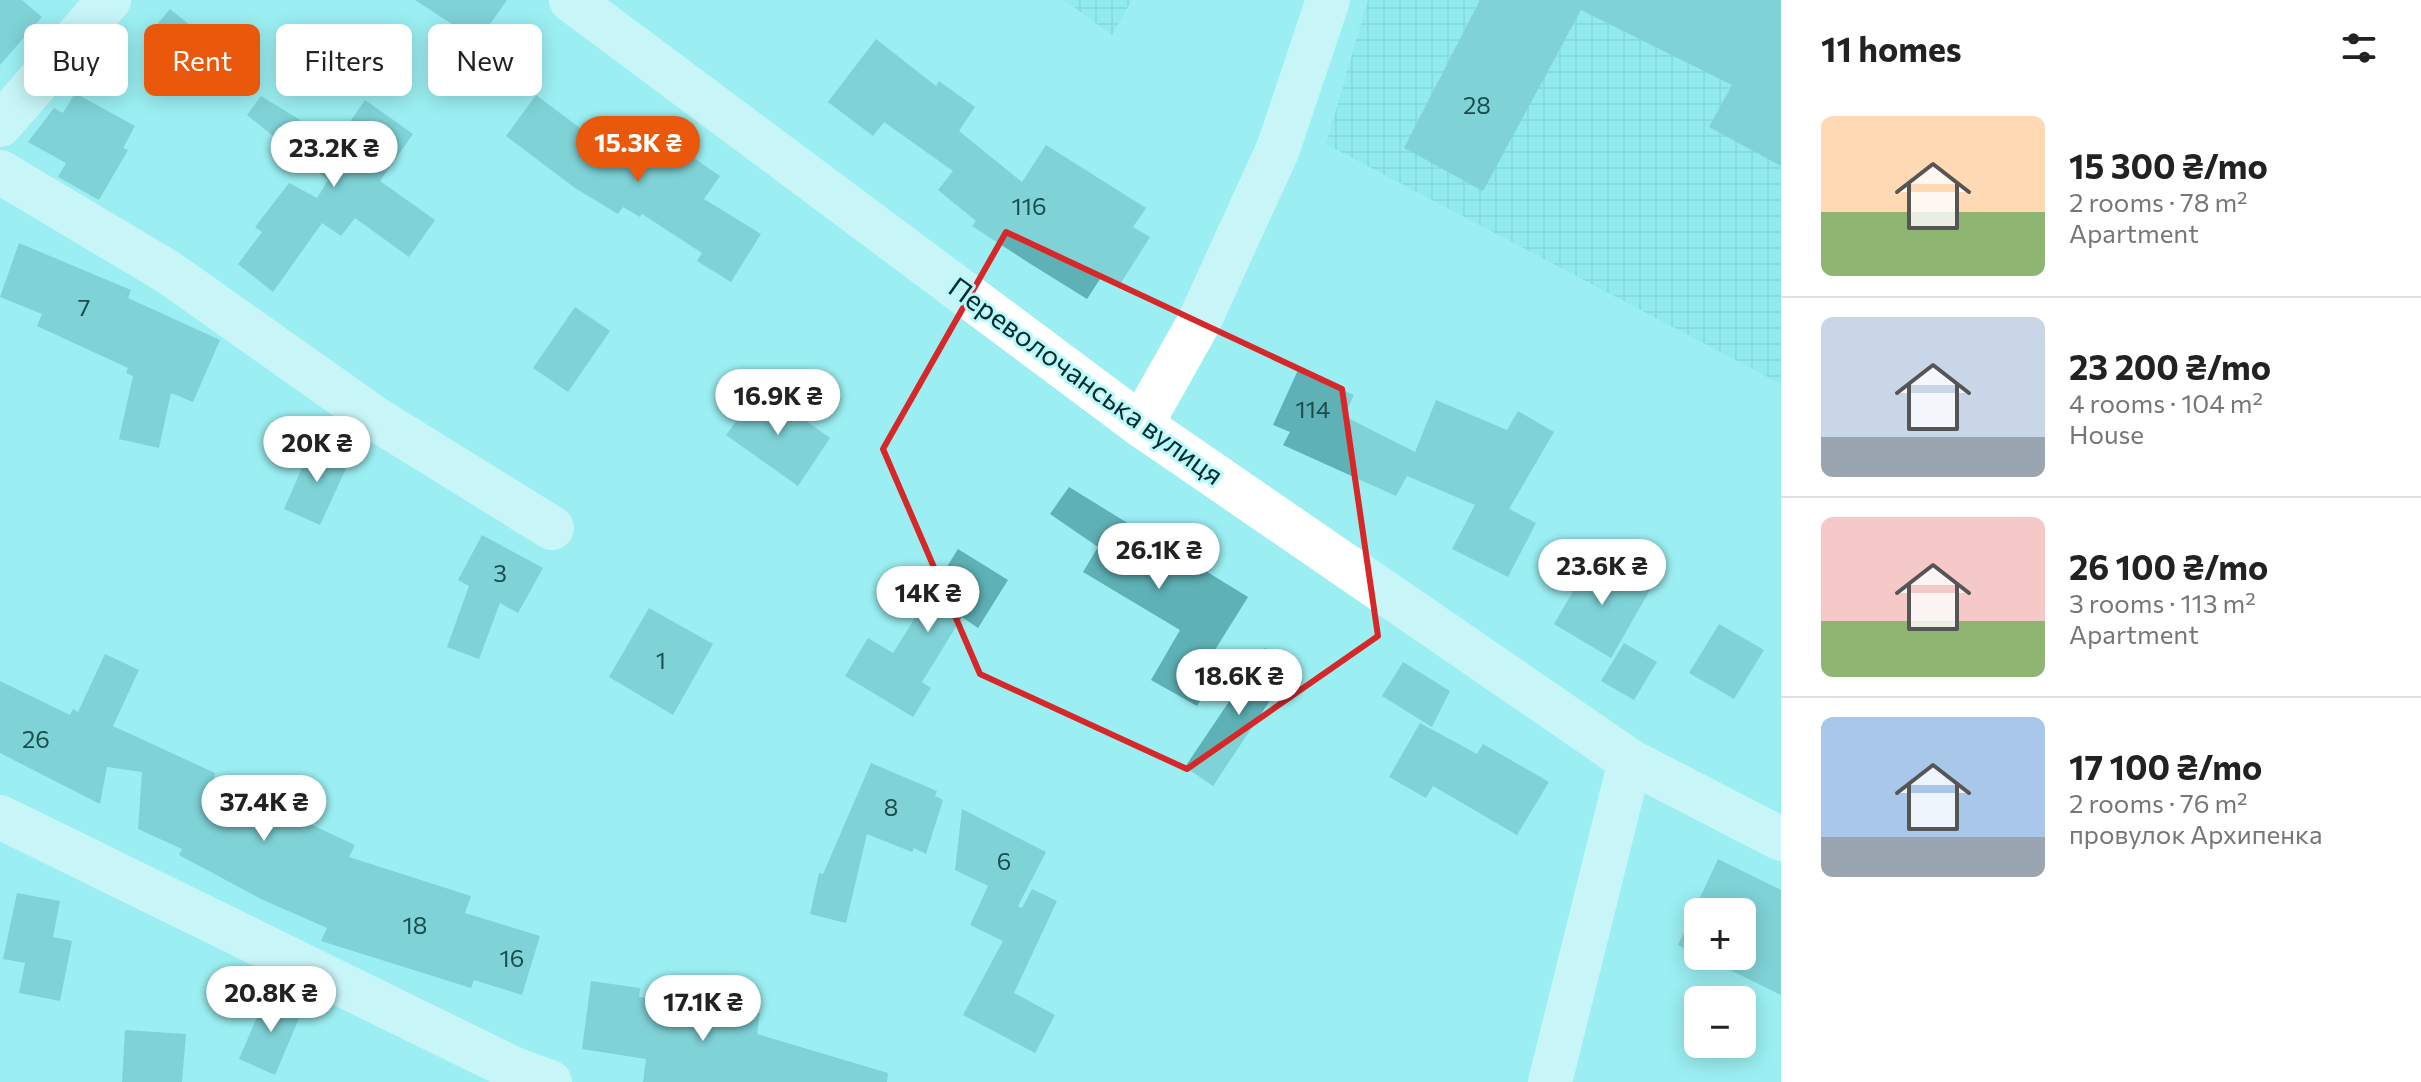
<!DOCTYPE html>
<html lang="en">
<head>
<meta charset="utf-8">
<style>
  :root { --surface:#fff; --page:#f2f2f2; --text:#222; --muted:#767676; --line:#e0e0e0; --accent:#ea580c }
  body { margin:0; font-family:Commissioner,sans-serif; background:var(--page); color:var(--text); height:100vh; display:flex; flex-direction:column; font-size:30px; white-space:nowrap }
  * { box-sizing:border-box; margin:0 }
  p { font-size:26px; color:var(--muted) }
  .icon { flex:none; width:44px; height:44px; fill:none; stroke:currentColor; stroke-width:2; stroke-linecap:round; stroke-linejoin:round }
  .map { position:relative; flex:1; overflow:hidden }
  .panel { display:flex; flex-direction:column; background:var(--surface); width:640px }
  .panel>* { flex:none }
  .banner { position:absolute; left:24px; top:24px; width:760px; height:72px; display:flex; gap:16px }
  .tools { position:absolute; left:1684px; top:898px; display:grid; gap:16px }
  .tools a { display:grid; place-items:center; width:72px; height:72px; border-radius:12px; background:var(--surface); box-shadow:0 4px 20px #0003; font-size:40px }
  .price { position:absolute; translate:-50% -68px; padding:0 18px; border-radius:28px; background:#fff; color:#222; font-size:26px; line-height:52px; filter:drop-shadow(0 2px 4px #0008) }
  .price::after { content:''; position:absolute; left:50%; top:48px; width:24px; height:18px; margin-left:-12px; background:inherit; clip-path:polygon(0 0,100% 0,50% 100%) }
  .price.on { background:var(--accent); color:#fff }
  ul { padding:0; list-style:none }
  li { display:flex; align-items:center; gap:24px; height:200px; padding:0 40px }
  li+li { border-top:2px solid var(--line) }
  li span { display:grid; place-items:center; flex:none; width:224px; height:160px; border-radius:12px; color:#555 }
  li>.icon { margin-inline-start:auto }
  span .icon { width:96px; height:96px; fill:#fffc; stroke-width:1 }
  li b { font-size:34px }
  h2 { display:flex; justify-content:space-between; align-items:center; height:96px; padding:0 40px; font-size:34px }
  .pill { padding:0 28px; border-radius:12px; background:var(--surface); box-shadow:0 4px 20px #0003; font-size:28px; line-height:72px }
  .pill.on { background:var(--accent); color:#fff }
  main { display:flex; flex:1; min-height:0 }
  .map>svg:first-child { display:block }
  .industrial { fill:url(#industrial-grid) }
  .building { fill:#5eb1b5 }
  .lines { fill:none; stroke-linecap:round; stroke-linejoin:round }
  .minor { stroke:#fff; stroke-width:44 }
  .marked { fill:none; stroke:#d62828; stroke-width:6; stroke-linejoin:round }
  .labels { text-anchor:middle; stroke-width:6; stroke-linejoin:round; paint-order:stroke }
  .number-label { font-size:24px; fill:#1b4c4e }
  .street-label { font-size:28px; fill:#052a2c; stroke:#b8f9fc }
</style>
</head>
<body>
<main>
<div class="map">
<svg width="1781" height="1082" viewBox="0 0 1781 1082">
  <defs>
    <pattern id="industrial-grid" width="8" height="8" patternUnits="userSpaceOnUse" patternTransform="scale(2)"><rect width="8" height="8" fill="#84e4e9"/><path d="M0 4h8M4 0v8" fill="none" stroke="#70c4c8"/></pattern>
  </defs>
  <rect width="100%" height="100%" fill="#9beff2"/>
  <g class="industrial">
    <path d="M 1064,0 L 1132,0 L 1112,35 Z"/>
    <path d="M 1368,0 L 1781,0 L 1781,384 L 1326,144 Z"/>
  </g>
  <g class="building">
    <path d="M 0,0 L 22,0 L 42,17 L 0,65 Z"/>
    <path d="M 415,0 L 507,0 L 478,41 Z"/>
    <path d="M 1480,0 L 1781,0 L 1781,166 L 1709,127 L 1732,85 L 1581,10 L 1483,191 L 1404,148 Z"/>
    <path d="M 170,9 L 201,34 L 179,61 L 148,35 Z"/>
    <path d="M 876,39 L 936,86 L 939,81 L 975,107 L 959,131 L 1022,182 L 1046,145 L 1146,208 L 1133,227 L 1150,237 L 1119,286 L 1102,276 L 1087,299 L 1029,263 L 972,226 L 976,221 L 938,190 L 953,171 L 884,122 L 873,136 L 828,102 Z"/>
    <path d="M 75,93 L 135,126 L 123,148 L 128,150 L 99,200 L 58,177 L 66,163 L 28,142 L 54,108 L 63,113 Z"/>
    <path d="M 536,95 L 604,146 L 616,125 L 681,164 L 688,154 L 720,176 L 704,199 L 761,234 L 731,282 L 697,261 L 702,253 L 642,214 L 640,217 L 623,207 L 618,214 L 575,188 L 506,136 Z"/>
    <path d="M 261,96 L 336,142 L 365,100 L 413,134 L 380,181 L 435,220 L 409,257 L 355,218 L 341,236 L 322,223 L 273,292 L 238,264 L 262,232 L 255,227 L 289,183 L 317,198 L 328,180 L 247,115 Z"/>
    <path d="M 19,243 L 131,290 L 128,298 L 220,340 L 193,402 L 171,393 L 159,448 L 119,439 L 133,376 L 126,373 L 128,368 L 37,326 L 42,314 L 0,297 Z"/>
    <path d="M 575,307 L 610,331 L 568,392 L 533,368 Z"/>
    <path d="M 1298,370 L 1354,395 L 1344,416 L 1415,452 L 1436,400 L 1507,430 L 1518,411 L 1554,432 L 1509,509 L 1536,523 L 1508,577 L 1452,549 L 1475,505 L 1407,476 L 1396,496 L 1283,445 L 1290,432 L 1273,425 Z"/>
    <path d="M 760,388 L 830,438 L 798,486 L 726,435 Z"/>
    <path d="M 313,443 L 350,460 L 320,525 L 284,509 Z"/>
    <path d="M 1069,487 L 1248,597 L 1208,661 L 1220,668 L 1197,706 L 1151,680 L 1180,630 L 1083,572 L 1098,547 L 1050,514 Z"/>
    <path d="M 482,535 L 543,568 L 518,613 L 500,603 L 479,659 L 447,647 L 469,586 L 458,580 Z"/>
    <path d="M 958,549 L 1008,580 L 978,628 L 962,617 L 922,682 L 931,688 L 913,717 L 845,676 L 868,638 L 893,653 Z"/>
    <path d="M 1593,557 L 1650,590 L 1611,658 L 1554,624 Z"/>
    <path d="M 649,608 L 713,644 L 673,715 L 609,677 Z"/>
    <path d="M 1719,624 L 1764,650 L 1734,699 L 1689,673 Z"/>
    <path d="M 1624,643 L 1657,662 L 1634,700 L 1601,681 Z"/>
    <path d="M 1265,648 L 1293,666 L 1213,786 L 1185,767 Z"/>
    <path d="M 105,654 L 139,670 L 113,726 L 215,773 L 214,779 L 355,845 L 349,857 L 471,896 L 465,913 L 540,936 L 522,995 L 474,980 L 471,988 L 321,941 L 327,928 L 261,899 L 179,855 L 182,849 L 138,829 L 142,772 L 107,767 L 100,804 L 0,753 L 0,681 L 70,715 L 73,709 L 78,712 Z"/>
    <path d="M 1403,662 L 1450,691 L 1432,727 L 1382,696 Z"/>
    <path d="M 1420,723 L 1477,754 L 1483,744 L 1549,782 L 1517,835 L 1433,786 L 1426,798 L 1389,777 Z"/>
    <path d="M 871,763 L 937,791 L 935,796 L 943,800 L 926,854 L 914,848 L 912,852 L 867,834 L 846,923 L 810,914 L 819,873 L 823,874 Z"/>
    <path d="M 962,809 L 1046,852 L 1018,906 L 1022,908 L 1032,889 L 1057,901 L 1014,993 L 1055,1015 L 1035,1053 L 963,1015 L 1003,941 L 970,925 L 988,886 L 955,870 Z"/>
    <path d="M 1718,859 L 1781,890 L 1781,995 L 1701,956 L 1742,956 L 1742,912 L 1698,912 L 1698,955 L 1678,945 Z"/>
    <path d="M 17,893 L 60,901 L 53,937 L 72,941 L 60,1001 L 19,993 L 25,963 L 3,959 Z"/>
    <path d="M 591,981 L 640,988 L 639,997 L 760,1013 L 757,1034 L 888,1073 L 887,1082 L 643,1082 L 646,1059 L 582,1049 Z"/>
    <path d="M 267,994 L 303,1009 L 275,1075 L 239,1059 Z"/>
    <path d="M 125,1030 L 186,1034 L 182,1082 L 122,1082 Z"/>
  </g>
  <g class="lines">
    <g class="minor">
      <path d="M 571,0 L 1141,425 L 1630,761 L 1781,839"/>
      <path d="M 0,125 L 109,0"/>
      <path d="M 0,172 L 168,272 L 376,419 L 552,528"/>
      <path d="M 1141,425 L 1199,322 L 1278,149 L 1328,0"/>
      <path d="M 0,817 L 510,1067 L 550,1082"/>
      <path d="M 1550,1082 L 1630,761"/>
    </g>
  </g>
  <path d="M0 0H1781V1082H0ZM 1006,232 L 1342,389 L 1378,636 L 1187,769 L 980,674 L 883,449 Z" fill="#9beff2" fill-opacity=".55" fill-rule="evenodd"/>
  <path class="marked" d="M 1006,232 L 1342,389 L 1378,636 L 1187,769 L 980,674 L 883,449 Z"/>
  <g class="labels">
    <g class="number-label">
      <text x="1477" y="114">28</text>
      <text x="1029" y="215">116</text>
      <text x="84" y="316">7</text>
      <text x="1313" y="418">114</text>
      <text x="500" y="582">3</text>
      <text x="661" y="669">1</text>
      <text x="36" y="748">26</text>
      <text x="891" y="816">8</text>
      <text x="1004" y="870">6</text>
      <text x="415" y="934">18</text>
      <text x="512" y="967">16</text>
    </g>
    <g class="street-label">
      <text transform="translate(1086 381) rotate(36)" y="10">Переволочанська вулиця</text>
    </g>
  </g>
</svg>
<div class="tools">
<a>+</a>
<a>−</a>
</div>
<b class="price on" style="left:638px;top:184px">15.3K ₴</b>
<b class="price" style="left:334px;top:189px">23.2K ₴</b>
<b class="price" style="left:778px;top:437px">16.9K ₴</b>
<b class="price" style="left:317px;top:484px">20K ₴</b>
<b class="price" style="left:1159px;top:591px">26.1K ₴</b>
<b class="price" style="left:1602px;top:607px">23.6K ₴</b>
<b class="price" style="left:928px;top:634px">14K ₴</b>
<b class="price" style="left:1239px;top:717px">18.6K ₴</b>
<b class="price" style="left:264px;top:843px">37.4K ₴</b>
<b class="price" style="left:271px;top:1034px">20.8K ₴</b>
<b class="price" style="left:703px;top:1043px">17.1K ₴</b>
<div class="banner">
<a class="pill">Buy</a>
<a class="pill on">Rent</a>
<a class="pill">Filters</a>
<a class="pill">New</a>
</div>
</div>
<section class="panel">
<h2>11 homes<svg class="icon" aria-label="filters" viewBox="0 0 24 24"><path d="M4 7h16M4 17h16"/><circle cx="9" cy="7" r="2"/><circle cx="15" cy="17" r="2"/></svg></h2>
<ul>
<li><span style="background:linear-gradient(#ffd9b3 60%,#8fb573 0)"><svg class="icon" aria-label="home" viewBox="0 0 24 24"><path d="M3 11l9-7 9 7M6 9v11h12V9"/></svg></span><div><b>15 300 ₴/mo</b><p>2 rooms · 78 m²</p><p>Apartment</p></div></li>
<li><span style="background:linear-gradient(#c9d6e8 75%,#9aa5b1 0)"><svg class="icon" aria-label="home" viewBox="0 0 24 24"><path d="M3 11l9-7 9 7M6 9v11h12V9"/></svg></span><div><b>23 200 ₴/mo</b><p>4 rooms · 104 m²</p><p>House</p></div></li>
<li><span style="background:linear-gradient(#f6c9c9 65%,#8fb573 0)"><svg class="icon" aria-label="home" viewBox="0 0 24 24"><path d="M3 11l9-7 9 7M6 9v11h12V9"/></svg></span><div><b>26 100 ₴/mo</b><p>3 rooms · 113 m²</p><p>Apartment</p></div></li>
<li><span style="background:linear-gradient(#a9c7e8 75%,#9aa5b1 0)"><svg class="icon" aria-label="home" viewBox="0 0 24 24"><path d="M3 11l9-7 9 7M6 9v11h12V9"/></svg></span><div><b>17 100 ₴/mo</b><p>2 rooms · 76 m²</p><p>провулок Архипенка</p></div></li>
</ul>
</section>
</main>
</body>
</html>
